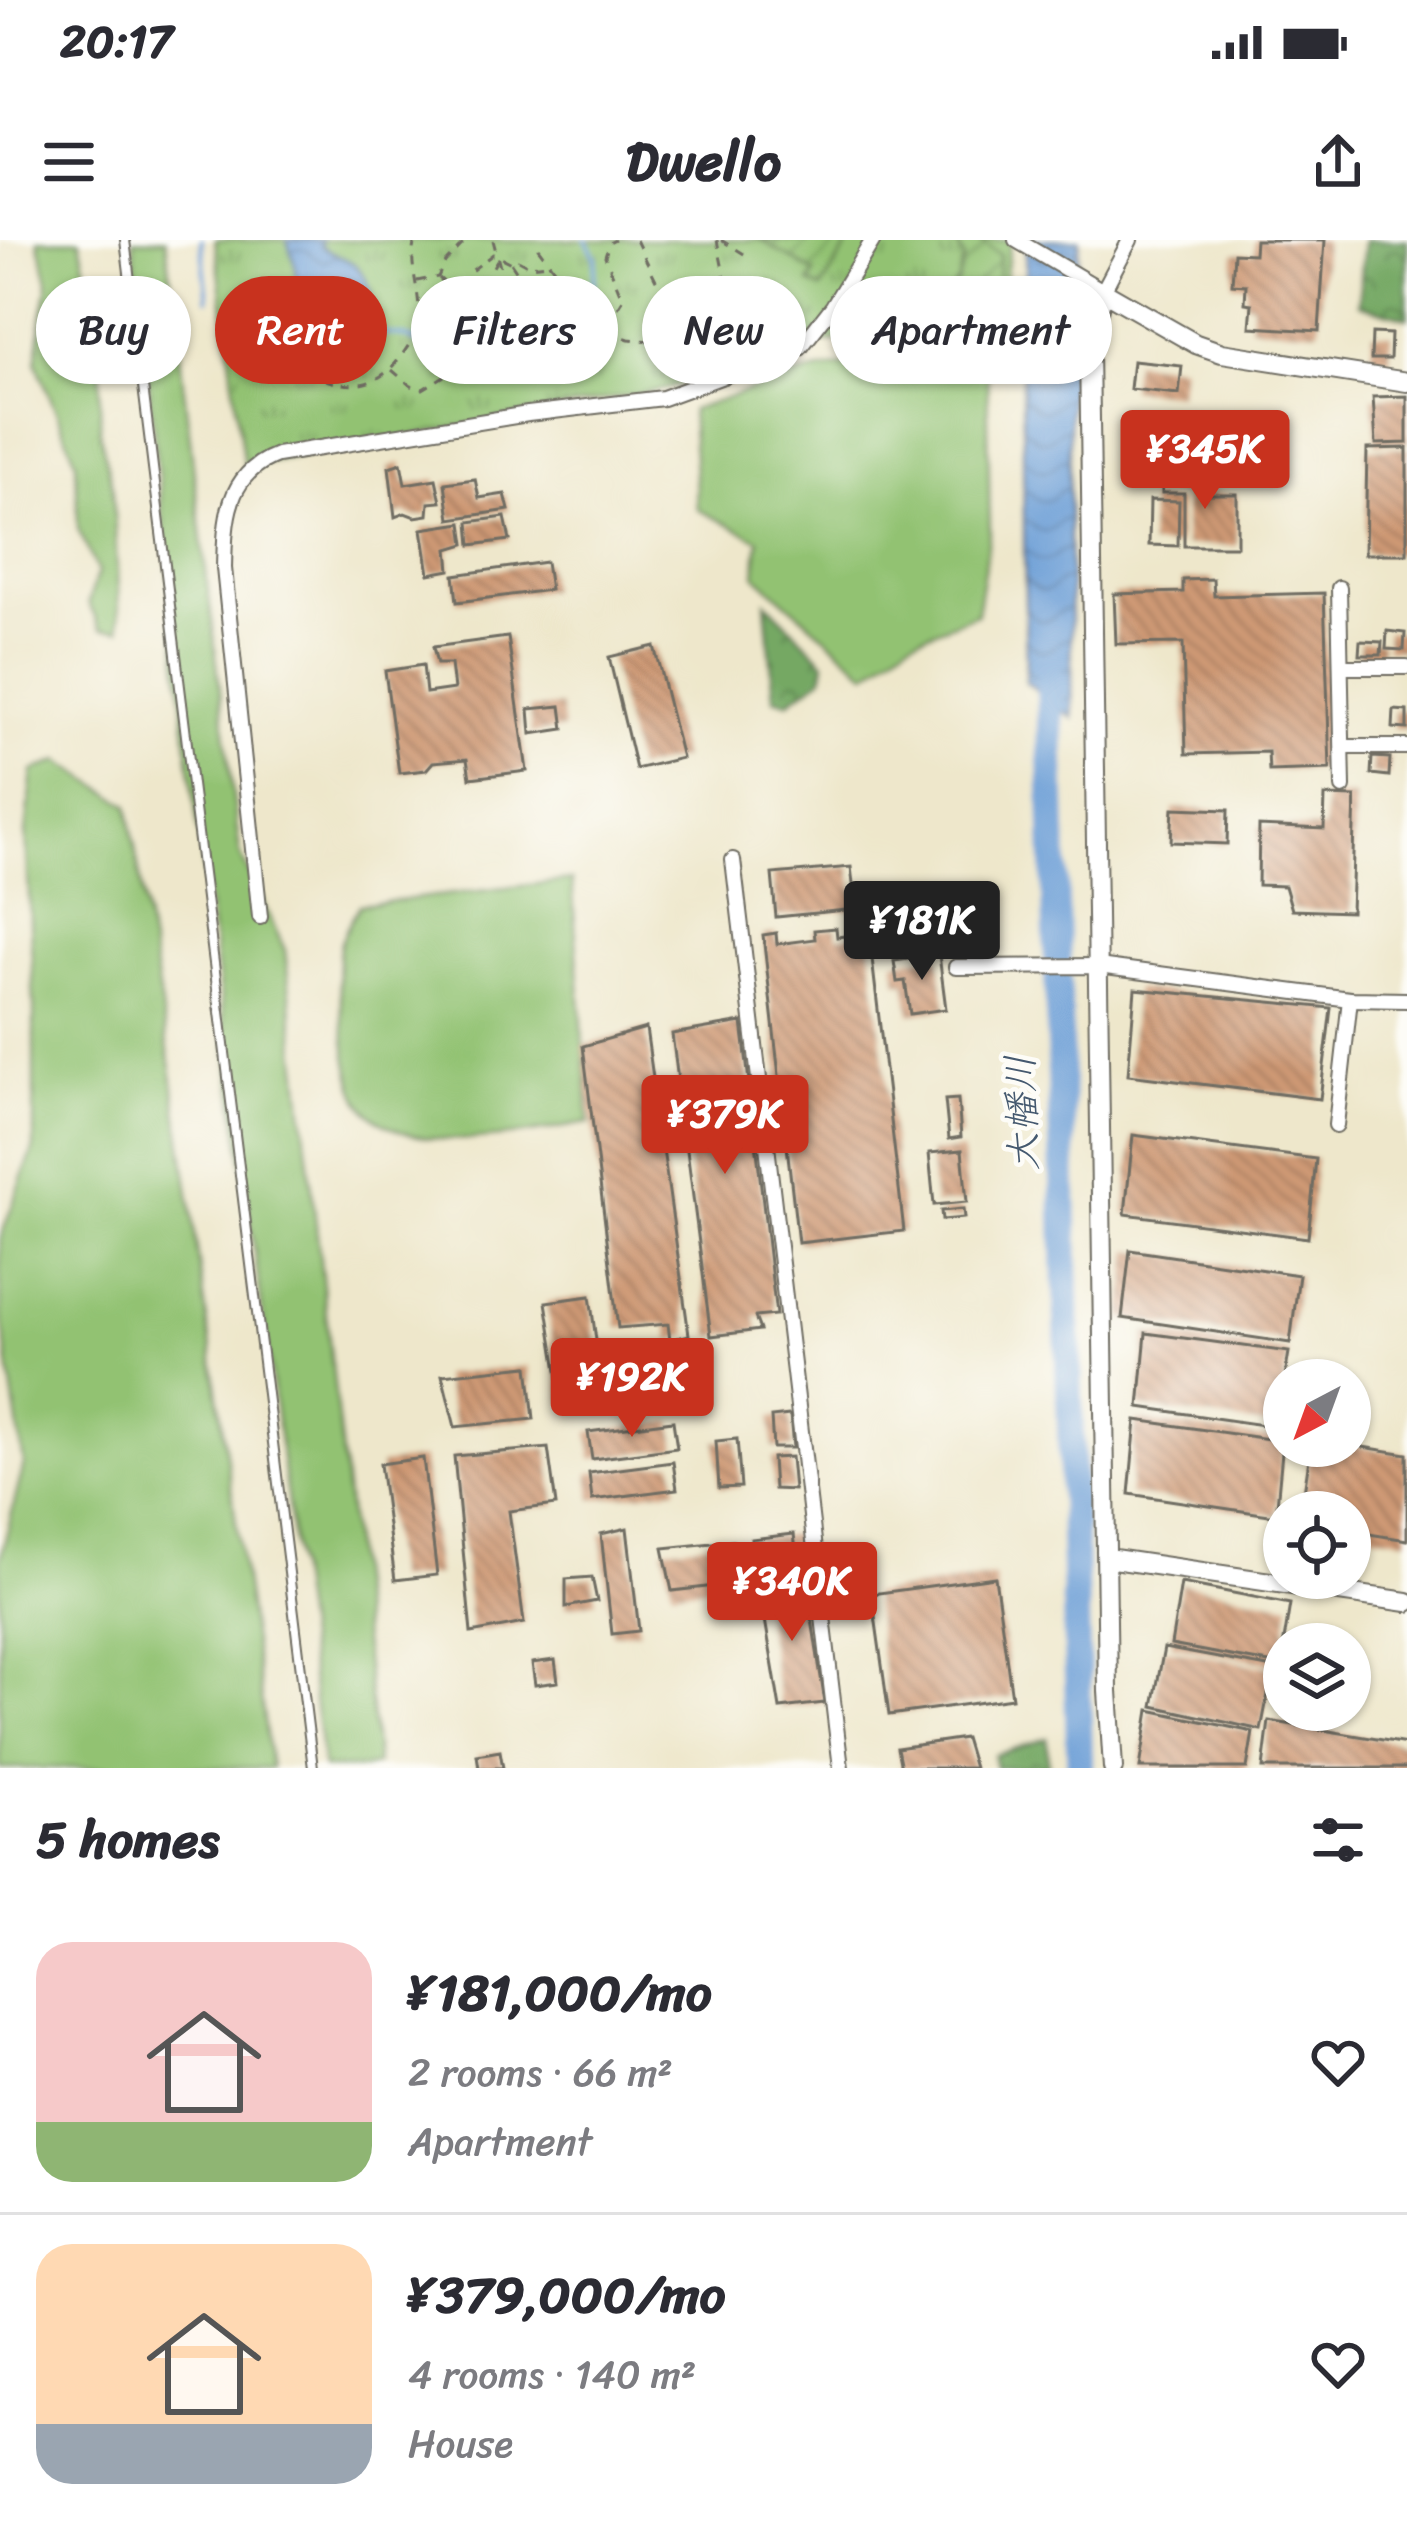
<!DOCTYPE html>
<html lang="en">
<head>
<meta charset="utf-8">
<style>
  :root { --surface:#fff; --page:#f7f7f7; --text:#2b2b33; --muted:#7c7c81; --line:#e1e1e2; --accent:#c8321e }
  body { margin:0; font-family:Sriracha,"Klee One",sans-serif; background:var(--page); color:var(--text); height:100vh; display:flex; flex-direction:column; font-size:45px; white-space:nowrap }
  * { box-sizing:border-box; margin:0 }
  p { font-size:39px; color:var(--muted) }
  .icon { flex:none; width:66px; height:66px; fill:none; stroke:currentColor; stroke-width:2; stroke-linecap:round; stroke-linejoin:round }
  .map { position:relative; height:1528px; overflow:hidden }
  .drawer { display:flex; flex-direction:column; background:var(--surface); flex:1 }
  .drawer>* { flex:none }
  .guide { position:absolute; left:36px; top:36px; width:1335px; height:108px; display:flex; gap:24px }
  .needle { width:78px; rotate:221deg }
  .controls { position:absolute; left:1263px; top:1119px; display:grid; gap:24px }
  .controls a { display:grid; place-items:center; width:108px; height:108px; border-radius:50%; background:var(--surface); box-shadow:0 3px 9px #0004; font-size:60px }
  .price { position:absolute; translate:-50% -102px; padding:0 27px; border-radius:12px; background:var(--accent); color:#fff; font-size:39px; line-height:78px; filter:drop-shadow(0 3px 6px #0008) }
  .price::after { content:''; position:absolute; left:50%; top:72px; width:36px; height:27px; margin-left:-18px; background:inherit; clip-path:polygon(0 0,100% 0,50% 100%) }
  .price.current { background:#222; color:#fff }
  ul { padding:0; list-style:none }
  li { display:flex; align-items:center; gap:36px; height:300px; padding:0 36px }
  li+li { border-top:3px solid var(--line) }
  li span { display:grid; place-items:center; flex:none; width:336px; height:240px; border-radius:36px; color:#555 }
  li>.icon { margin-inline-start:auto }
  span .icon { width:144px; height:144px; fill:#fffc; stroke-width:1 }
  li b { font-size:51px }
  h2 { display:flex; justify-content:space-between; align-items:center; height:144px; padding:0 36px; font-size:51px }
  .chip { padding:0 42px; border-radius:54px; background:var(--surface); box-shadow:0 3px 9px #0004; font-size:42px; line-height:108px }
  .chip.current { background:var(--accent); color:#fff }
  .status { display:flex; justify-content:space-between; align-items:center; height:84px; padding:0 60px; background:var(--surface); direction:ltr }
  .status svg { height:33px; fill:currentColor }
  header { display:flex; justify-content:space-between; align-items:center; height:156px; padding:0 36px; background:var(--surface); font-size:54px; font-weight:800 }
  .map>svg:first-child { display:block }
  .grass { fill:#92c272; stroke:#5e764e; stroke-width:3 }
  .forest { fill:url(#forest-crowns); stroke:#506a48; stroke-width:3 }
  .park { fill:url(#park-tufts); stroke:#5e764e; stroke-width:3 }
  .garden { fill:url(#garden-furrows); stroke:#5e764e; stroke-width:3 }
  .water { fill:url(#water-waves); stroke:#4b6480; stroke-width:3 }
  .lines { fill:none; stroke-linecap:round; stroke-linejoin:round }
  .stream { stroke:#6b9dd6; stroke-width:4.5 }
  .river { stroke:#6b9dd6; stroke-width:27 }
  .building { fill:url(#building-back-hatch) }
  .service-casing { stroke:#6f6d63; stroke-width:12 }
  .minor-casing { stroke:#6f6d63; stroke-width:18 }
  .tertiary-casing { stroke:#6f6d63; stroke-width:22 }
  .path { stroke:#6f6d63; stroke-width:3; stroke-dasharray:9 9; stroke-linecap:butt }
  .service { stroke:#fff; stroke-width:8 }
  .minor { stroke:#fff; stroke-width:14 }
  .tertiary { stroke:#fff; stroke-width:18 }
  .labels { text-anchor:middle; stroke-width:9; stroke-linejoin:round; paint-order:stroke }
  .water-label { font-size:39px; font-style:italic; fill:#45596f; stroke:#fdfcf7 }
</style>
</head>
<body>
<div class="status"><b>20:17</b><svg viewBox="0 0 49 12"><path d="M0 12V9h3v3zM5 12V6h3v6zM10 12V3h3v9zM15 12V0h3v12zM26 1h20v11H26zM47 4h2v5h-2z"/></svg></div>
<header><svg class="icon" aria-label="menu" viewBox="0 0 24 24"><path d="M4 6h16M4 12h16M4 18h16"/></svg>Dwello<svg class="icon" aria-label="share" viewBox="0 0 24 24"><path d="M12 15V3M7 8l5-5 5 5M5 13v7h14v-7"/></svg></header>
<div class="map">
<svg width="1407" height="1528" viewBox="0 0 1407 1528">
  <defs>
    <pattern id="forest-crowns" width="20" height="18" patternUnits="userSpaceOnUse" patternTransform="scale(3)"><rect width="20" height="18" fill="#75a864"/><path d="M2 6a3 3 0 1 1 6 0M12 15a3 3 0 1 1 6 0" fill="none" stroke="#608953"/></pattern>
    <pattern id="park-tufts" width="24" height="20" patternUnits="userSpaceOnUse" patternTransform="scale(3)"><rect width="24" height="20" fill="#92c272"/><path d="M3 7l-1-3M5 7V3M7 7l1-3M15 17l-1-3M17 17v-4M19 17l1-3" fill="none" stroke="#779e5e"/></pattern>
    <pattern id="garden-furrows" width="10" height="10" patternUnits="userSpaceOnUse" patternTransform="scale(3)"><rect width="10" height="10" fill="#92c272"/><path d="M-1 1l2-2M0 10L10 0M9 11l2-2" fill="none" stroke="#779e5e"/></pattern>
    <pattern id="water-waves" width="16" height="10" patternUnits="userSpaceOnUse" patternTransform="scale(3)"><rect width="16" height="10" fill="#6b9dd6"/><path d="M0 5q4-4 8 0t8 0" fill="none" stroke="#5880ae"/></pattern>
    <pattern id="building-back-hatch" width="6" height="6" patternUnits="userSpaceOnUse" patternTransform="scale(3)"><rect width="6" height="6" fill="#ce9975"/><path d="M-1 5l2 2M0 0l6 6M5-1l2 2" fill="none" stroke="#a77d60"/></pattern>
  </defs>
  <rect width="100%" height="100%" fill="#fdfcf7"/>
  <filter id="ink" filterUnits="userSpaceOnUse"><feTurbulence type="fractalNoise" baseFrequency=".00833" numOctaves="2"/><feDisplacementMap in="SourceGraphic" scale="24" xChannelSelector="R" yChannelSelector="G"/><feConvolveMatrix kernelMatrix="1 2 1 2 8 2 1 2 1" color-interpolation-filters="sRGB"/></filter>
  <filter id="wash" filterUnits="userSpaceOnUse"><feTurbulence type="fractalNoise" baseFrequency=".004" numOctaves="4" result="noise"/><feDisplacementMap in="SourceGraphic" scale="48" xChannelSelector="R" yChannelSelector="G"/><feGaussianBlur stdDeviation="2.7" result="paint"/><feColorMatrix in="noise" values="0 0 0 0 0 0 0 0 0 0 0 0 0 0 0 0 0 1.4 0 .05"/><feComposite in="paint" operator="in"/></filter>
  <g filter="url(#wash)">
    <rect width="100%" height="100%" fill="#eee7cb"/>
    <g class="grass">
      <path d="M 38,0 L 80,0 L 101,103 L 100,194 L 113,249 L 120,390 L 101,389 L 88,363 L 98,332 L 78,289 L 76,221 L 36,122 L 48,41 Z"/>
      <path d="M 133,0 L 166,0 L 240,614 L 285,710 L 377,1524 L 363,1528 L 323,1528 L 187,504 Z"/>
      <path d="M 864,121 L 987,125 L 990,293 L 977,374 L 911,400 L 867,433 L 755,335 L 759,300 L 697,269 L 691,170 L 797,135 Z"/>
      <path d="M 59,521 L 128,565 L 172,834 L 271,1528 L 0,1528 L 0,1320 L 24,1224 L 1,1073 L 0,999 L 34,907 L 34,769 L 26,592 L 33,531 Z"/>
      <path d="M 572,640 L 589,883 C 528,892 413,922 366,869 C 351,853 346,813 344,790 C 341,764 336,734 340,707 C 342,693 353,678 360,665 Z"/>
    </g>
    <g class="forest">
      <path d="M 1364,0 L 1407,0 L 1407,78 L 1359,64 Z"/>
      <path d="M 766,362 L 825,422 L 822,438 L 788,462 L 774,458 Z"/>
      <path d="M 1047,1498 L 1048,1528 L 995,1528 L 994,1515 Z"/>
    </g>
    <path class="park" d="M 215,0 L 1011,0 L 1000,73 L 983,88 L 922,102 L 784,101 L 671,148 L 244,226 Z"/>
    <g class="garden">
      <path d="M 761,0 L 851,0 L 821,49 L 809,43 L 815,33 Z"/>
      <path d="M 955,0 L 978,0 L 1000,15 C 995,77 998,84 932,90 L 930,81 L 958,40 L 964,18 Z"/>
    </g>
    <g class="water">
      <path d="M 287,0 L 322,0 L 320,5 C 331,16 350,17 359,29 C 399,78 330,121 302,73 C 294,59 297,42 295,27 C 293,17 289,9 287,0 Z"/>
      <path d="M 1026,0 L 1080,0 C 1063,159 1070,318 1073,478 L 1026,442 L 1022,146 Z"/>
    </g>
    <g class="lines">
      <g class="stream">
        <path d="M 201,0 L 208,59"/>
        <path d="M 365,83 C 383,97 382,92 402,96 C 422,100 436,119 457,123 L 541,107 L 557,83 L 560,67 L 592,55 L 596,17 L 586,0"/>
        <path d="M 441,114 L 461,110 L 473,119"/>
      </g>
      <path class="river" d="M 1049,429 L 1080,1528"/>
    </g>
    <g id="blocks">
      <g class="building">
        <path d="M 1255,0 L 1325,0 L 1319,91 L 1250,87 L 1252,64 L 1245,63 L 1246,45 L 1232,44 L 1234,13 L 1254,14 Z"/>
        <path d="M 1372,93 L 1391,94 L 1390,119 L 1371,119 Z"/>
        <path d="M 1133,121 L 1182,126 L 1179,154 L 1130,149 Z"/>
        <path d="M 1407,156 L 1407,203 L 1376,204 L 1373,157 Z"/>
        <path d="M 1407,208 L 1407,314 L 1365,314 L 1367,209 Z"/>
        <path d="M 401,223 L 405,244 L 436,239 L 441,262 L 429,263 L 428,275 L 415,277 L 405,273 L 395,277 L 389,227 Z"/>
        <path d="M 1162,235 L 1205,236 L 1205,254 L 1237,254 L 1237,306 L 1184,306 L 1184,253 L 1162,253 Z"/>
        <path d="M 475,239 L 479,258 L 505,254 L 509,270 L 450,279 L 445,243 Z"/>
        <path d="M 1150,260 L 1179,261 L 1178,306 L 1149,305 Z"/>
        <path d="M 505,277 L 510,300 L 471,305 L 469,282 Z"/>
        <path d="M 462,283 L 465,304 L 448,309 L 450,330 L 429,334 L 422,289 Z"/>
        <path d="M 546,322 L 550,350 L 457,362 L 454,335 Z"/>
        <path d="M 1213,339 L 1214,356 L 1324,353 L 1330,529 L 1269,531 L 1268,512 L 1186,514 L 1183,403 L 1116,404 L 1114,354 L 1183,352 L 1183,340 Z"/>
        <path d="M 1387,391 L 1405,393 L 1404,410 L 1386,409 Z"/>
        <path d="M 508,397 L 527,531 L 470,538 L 467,519 L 433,522 L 426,530 L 399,533 L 385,431 L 423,425 L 426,453 L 454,449 L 451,424 L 437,424 L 433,407 Z"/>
        <path d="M 1360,401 L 1382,402 L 1381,415 L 1359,415 Z"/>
        <path d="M 654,406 L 682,518 L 636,529 L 609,417 Z"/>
        <path d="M 561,466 L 564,489 L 531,494 L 529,469 Z"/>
        <path d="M 1394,470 L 1407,471 L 1407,489 L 1393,488 Z"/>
        <path d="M 1372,517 L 1390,518 L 1389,536 L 1371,534 Z"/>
        <path d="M 1325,556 L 1355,557 L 1351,672 L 1292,670 L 1285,646 L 1258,645 L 1259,586 L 1324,589 Z"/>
        <path d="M 1173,568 L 1228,570 L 1227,604 L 1171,602 Z"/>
        <path d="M 851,627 L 856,669 L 776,677 L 772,634 Z"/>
        <path d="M 836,688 L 837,697 L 869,693 L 904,991 L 798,1003 L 763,695 L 776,693 L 777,704 L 815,699 L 814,690 Z"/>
        <path d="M 939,715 L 946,769 L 910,774 L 905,741 L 897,742 L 894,721 Z"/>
        <path d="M 1135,749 L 1331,768 L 1320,859 L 1128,835 Z"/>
        <path d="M 742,782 L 776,1075 L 755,1077 L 760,1090 L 711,1096 L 672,794 Z"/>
        <path d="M 646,788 L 689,1095 L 670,1100 L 668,1084 L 618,1088 L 583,806 Z"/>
        <path d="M 958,859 L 961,897 L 949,899 L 945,860 Z"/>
        <path d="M 1133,895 L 1316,919 L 1308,998 L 1125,974 Z"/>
        <path d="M 962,910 L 967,962 L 934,965 L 929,913 Z"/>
        <path d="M 963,969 L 964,978 L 942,980 L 941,971 Z"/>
        <path d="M 1130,1010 L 1299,1035 L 1290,1103 L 1122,1078 Z"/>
        <path d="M 590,1056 L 604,1159 L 562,1162 L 546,1062 Z"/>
        <path d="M 1146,1093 L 1289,1112 L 1277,1187 L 1139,1167 Z"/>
        <path d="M 697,1125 L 696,1145 L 665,1146 L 664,1127 Z"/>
        <path d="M 528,1126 L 534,1179 L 455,1187 L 442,1135 Z"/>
        <path d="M 790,1175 L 793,1208 L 773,1208 L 771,1177 Z"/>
        <path d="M 1136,1180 L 1283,1201 L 1276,1276 L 1129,1254 Z"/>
        <path d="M 673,1181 L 677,1208 L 592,1219 L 588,1192 Z"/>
        <path d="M 737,1199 L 741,1247 L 719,1248 L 716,1201 Z"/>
        <path d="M 1350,1205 L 1407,1214 L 1407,1300 L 1350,1291 L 1350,1272 L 1301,1272 L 1311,1206 Z"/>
        <path d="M 548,1208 L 556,1265 L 509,1271 L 524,1383 L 471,1393 L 454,1216 Z"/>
        <path d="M 791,1217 L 794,1250 L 774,1249 L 772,1218 Z"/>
        <path d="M 423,1218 L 437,1335 L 395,1340 L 380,1224 Z"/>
        <path d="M 673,1222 L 677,1249 L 592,1260 L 589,1233 Z"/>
        <path d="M 627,1288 L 639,1391 L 612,1394 L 601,1294 Z"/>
        <path d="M 794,1294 L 798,1327 L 754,1332 L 751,1299 Z"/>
        <path d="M 733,1301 L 741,1343 L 672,1351 L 663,1308 Z"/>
        <path d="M 592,1337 L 597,1361 L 566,1367 L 566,1339 Z"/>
        <path d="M 995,1337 L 1012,1458 L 889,1475 L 872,1354 Z"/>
        <path d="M 806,1341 L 825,1463 L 780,1468 L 759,1344 Z"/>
        <path d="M 1181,1343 L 1290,1364 L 1280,1425 L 1171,1405 Z"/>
        <path d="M 1164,1408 L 1273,1428 L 1261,1490 L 1153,1466 Z"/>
        <path d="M 555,1420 L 558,1442 L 535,1445 L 532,1423 Z"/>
        <path d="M 1149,1470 L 1253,1492 L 1247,1528 L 1140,1528 Z"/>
        <path d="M 1269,1481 L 1407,1504 L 1407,1528 L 1263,1528 Z"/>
        <path d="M 965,1498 L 974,1528 L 901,1528 L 897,1508 Z"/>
        <path d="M 500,1511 L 503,1528 L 479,1528 L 477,1515 Z"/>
      </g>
    </g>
  </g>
  <g filter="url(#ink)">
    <use href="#blocks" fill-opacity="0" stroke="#6f6d63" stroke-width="3"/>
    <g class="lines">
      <g class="service-casing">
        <path id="service" d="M 125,0 L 313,1528"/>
      </g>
      <g class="minor-casing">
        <g id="minor">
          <path d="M 1016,0 L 1103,51 L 1130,0"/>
          <path d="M 1339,348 L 1343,547"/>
          <path d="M 1341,427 L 1407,427"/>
          <path d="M 1343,507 L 1407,507"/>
          <path d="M 733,620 L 841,1528"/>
          <path d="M 260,677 L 224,328 C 225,281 226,234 277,215 L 528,174 L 663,158 L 800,108 L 833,66 L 873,0"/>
          <path d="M 956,727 L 1098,726 L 1350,759 L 1407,760"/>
          <path d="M 1336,885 L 1350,759"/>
        </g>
      </g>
      <g class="tertiary-casing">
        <g id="tertiary">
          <path d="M 1107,1318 L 1407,1362"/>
          <path d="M 1113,1528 L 1108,1451 L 1089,108 L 1103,51 L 1196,104 L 1222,113 L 1407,142"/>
        </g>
      </g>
      <g class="path">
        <path d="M 493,0 L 504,43 L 486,72 L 482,94 L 507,132"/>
        <path d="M 636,0 L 662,52 L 712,56 L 721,60"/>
        <path d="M 721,0 L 749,17"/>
        <path d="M 511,23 L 521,38 L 519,58 L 504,70 L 486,72 L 470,56 L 466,45 L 470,32 L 493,14 L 511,23 L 518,20 L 529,26 L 547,24"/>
        <path d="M 439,38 L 447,45 L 463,45"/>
        <path d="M 417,41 L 438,37 L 445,22 L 467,0"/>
        <path d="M 472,55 L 479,51 L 497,20"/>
        <path d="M 419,81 L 482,94 L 513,94 L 533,89 L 564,100 L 605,89 L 623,60 L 605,16 L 609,3 L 615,0"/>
        <path d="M 608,92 L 629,99 L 691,105 L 704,91 L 717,85 L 728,55 L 717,0"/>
        <path d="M 263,104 C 305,134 362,172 401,116 C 408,107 416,95 418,83 C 423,55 407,27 415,0"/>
        <path d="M 392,130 L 411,146 L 423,149 L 444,136 L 509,135 L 565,122 L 582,95 L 557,33 L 538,8 L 537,0"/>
      </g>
      <use href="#service" class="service"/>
      <use href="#minor" class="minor"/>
      <use href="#tertiary" class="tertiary"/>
    </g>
  </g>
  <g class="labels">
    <g class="water-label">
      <text transform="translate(1021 873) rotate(-92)" y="14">大幡川</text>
    </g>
  </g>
</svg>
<div class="controls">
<a><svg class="needle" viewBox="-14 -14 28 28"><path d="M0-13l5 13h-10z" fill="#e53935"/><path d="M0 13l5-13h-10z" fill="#7c7c81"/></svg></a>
<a><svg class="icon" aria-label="locate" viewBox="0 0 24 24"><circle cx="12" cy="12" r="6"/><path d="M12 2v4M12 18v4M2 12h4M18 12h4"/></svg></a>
<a><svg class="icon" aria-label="layers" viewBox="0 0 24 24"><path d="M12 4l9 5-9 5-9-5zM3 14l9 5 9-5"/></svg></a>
</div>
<b class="price" style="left:1205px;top:272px">¥345K</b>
<b class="price current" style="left:922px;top:743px">¥181K</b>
<b class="price" style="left:725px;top:937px">¥379K</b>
<b class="price" style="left:632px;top:1200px">¥192K</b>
<b class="price" style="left:792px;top:1404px">¥340K</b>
<div class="guide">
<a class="chip">Buy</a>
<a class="chip current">Rent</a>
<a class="chip">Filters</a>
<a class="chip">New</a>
<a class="chip">Apartment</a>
</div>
</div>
<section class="drawer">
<h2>5 homes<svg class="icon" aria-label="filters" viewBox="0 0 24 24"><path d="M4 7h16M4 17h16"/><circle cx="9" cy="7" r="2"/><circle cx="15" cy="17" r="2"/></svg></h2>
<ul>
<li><span style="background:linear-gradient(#f6c9c9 75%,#8fb573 0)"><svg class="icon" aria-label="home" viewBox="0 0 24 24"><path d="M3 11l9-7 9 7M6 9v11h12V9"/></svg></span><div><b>¥181,000/mo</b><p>2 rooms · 66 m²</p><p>Apartment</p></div><svg class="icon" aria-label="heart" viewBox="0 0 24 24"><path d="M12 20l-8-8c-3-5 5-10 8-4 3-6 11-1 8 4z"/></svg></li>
<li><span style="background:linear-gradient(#ffd9b3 75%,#9aa5b1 0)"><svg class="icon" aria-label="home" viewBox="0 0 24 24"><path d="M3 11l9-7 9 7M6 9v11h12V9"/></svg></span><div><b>¥379,000/mo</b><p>4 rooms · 140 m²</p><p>House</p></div><svg class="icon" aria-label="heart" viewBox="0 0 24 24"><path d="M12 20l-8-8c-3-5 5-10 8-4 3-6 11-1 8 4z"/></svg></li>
</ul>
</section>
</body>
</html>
